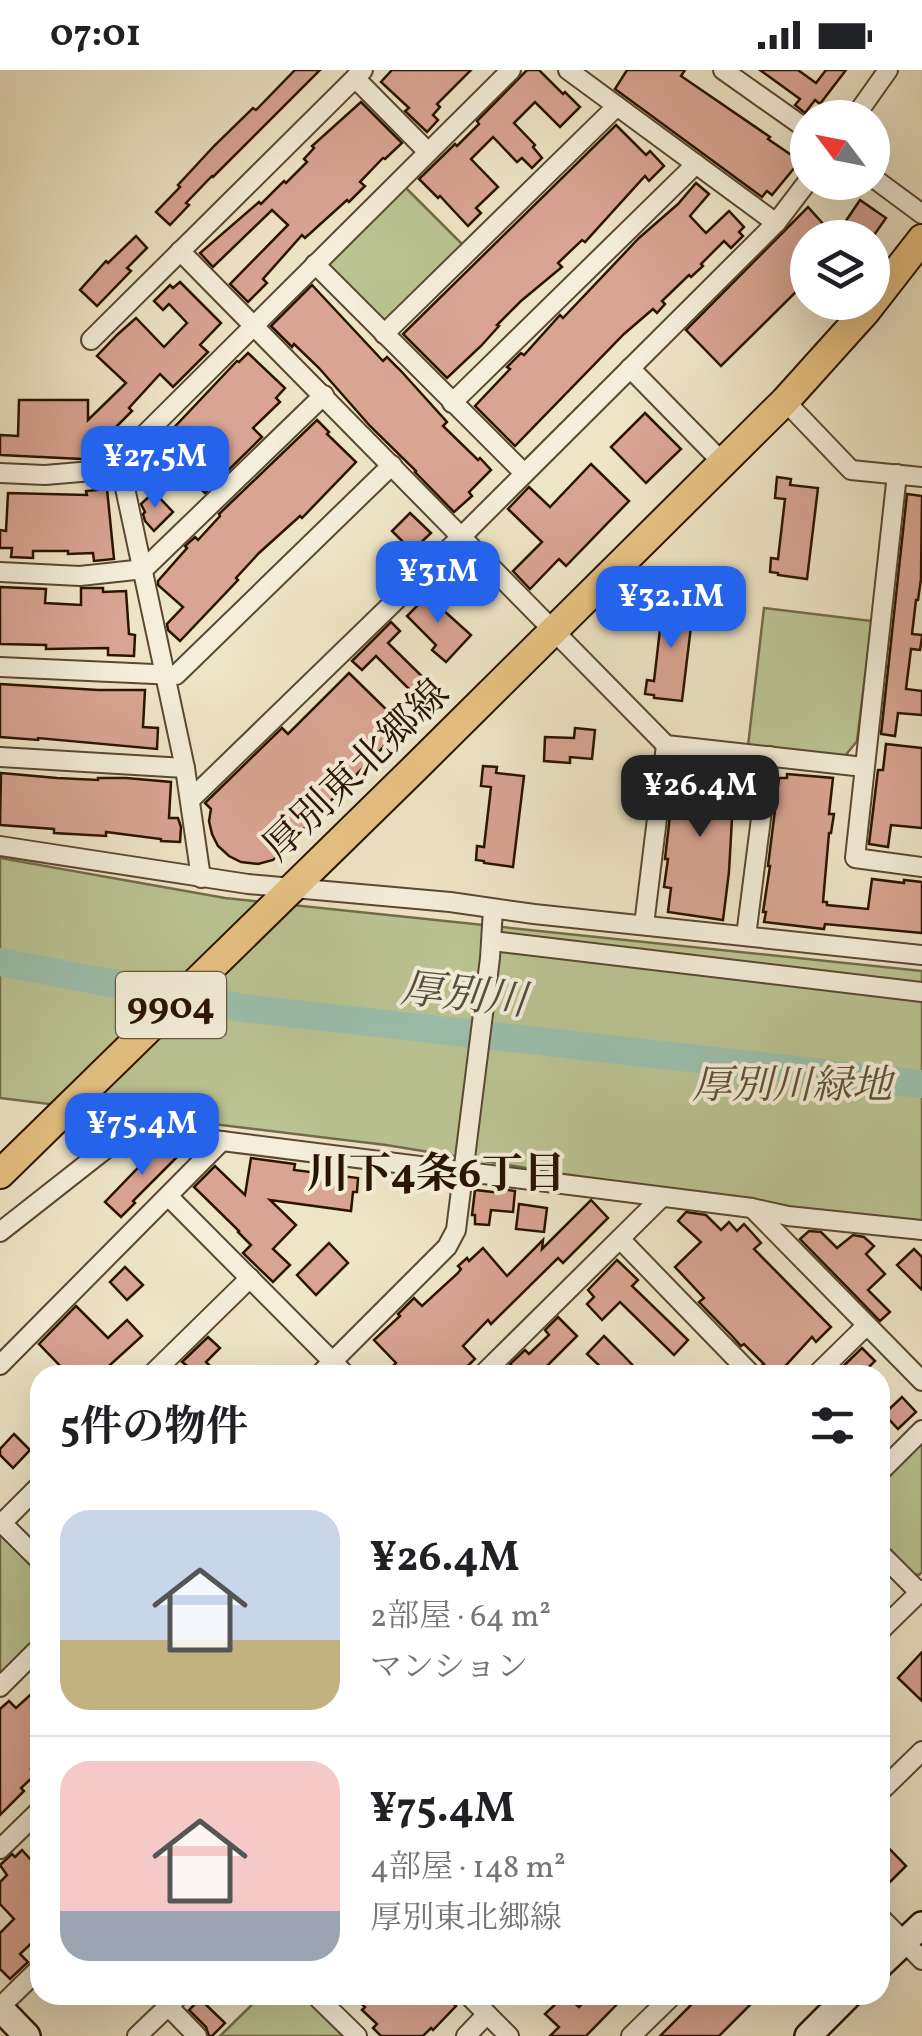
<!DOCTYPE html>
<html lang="ja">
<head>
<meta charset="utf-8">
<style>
  :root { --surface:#fff; --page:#f2f2f2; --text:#202124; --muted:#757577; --line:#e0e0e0; --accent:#2563eb }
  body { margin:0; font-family:Vollkorn,"Noto Serif JP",serif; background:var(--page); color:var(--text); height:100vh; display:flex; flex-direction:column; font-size:38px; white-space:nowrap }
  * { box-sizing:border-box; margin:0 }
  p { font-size:32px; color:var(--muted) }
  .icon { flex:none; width:55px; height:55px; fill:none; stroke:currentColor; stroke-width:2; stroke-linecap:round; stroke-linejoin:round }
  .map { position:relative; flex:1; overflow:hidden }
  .drawer { position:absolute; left:30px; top:1295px; width:860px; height:640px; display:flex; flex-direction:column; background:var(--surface); border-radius:30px; box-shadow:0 10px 40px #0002 }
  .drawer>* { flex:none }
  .needle { width:65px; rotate:302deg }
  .controls { position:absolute; left:790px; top:30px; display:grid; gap:20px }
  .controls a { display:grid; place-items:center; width:100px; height:100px; border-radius:50%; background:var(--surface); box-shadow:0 10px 40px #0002; font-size:50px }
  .price { position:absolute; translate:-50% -85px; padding:0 22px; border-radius:20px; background:var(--accent); color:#fff; font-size:32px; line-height:65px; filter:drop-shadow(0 2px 5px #0008) }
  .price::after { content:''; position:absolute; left:50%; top:60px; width:30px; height:22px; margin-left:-15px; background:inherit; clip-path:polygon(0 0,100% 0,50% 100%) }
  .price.active { background:#222; color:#fff }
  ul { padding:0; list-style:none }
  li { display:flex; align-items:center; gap:30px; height:250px; padding:0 30px }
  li+li { border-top:2px solid var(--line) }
  li span { display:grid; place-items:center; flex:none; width:280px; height:200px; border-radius:30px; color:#555 }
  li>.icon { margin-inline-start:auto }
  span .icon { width:120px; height:120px; fill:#fffc; stroke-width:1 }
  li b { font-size:42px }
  h2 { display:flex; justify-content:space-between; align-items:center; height:120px; padding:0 30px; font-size:42px }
  .status { display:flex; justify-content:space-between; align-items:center; height:70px; padding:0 50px; background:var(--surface); direction:ltr }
  .status svg { height:28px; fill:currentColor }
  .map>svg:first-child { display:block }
  .green { fill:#bbc493; stroke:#726c4a; stroke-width:2.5 }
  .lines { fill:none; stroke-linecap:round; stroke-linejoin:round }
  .river { stroke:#9bc0ae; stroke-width:28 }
  .building { fill:#d9a492; stroke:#291301; stroke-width:2.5 }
  .street-casing { stroke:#5a4832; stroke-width:22 }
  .secondary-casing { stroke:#291301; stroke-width:30 }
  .primary-casing { stroke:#291301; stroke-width:32 }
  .street { stroke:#f4eeda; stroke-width:18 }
  .secondary { stroke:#f4eeda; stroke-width:25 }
  .primary { stroke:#e7c283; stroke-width:28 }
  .labels { text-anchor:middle; stroke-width:8; stroke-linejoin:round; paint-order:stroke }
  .shield { fill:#f4eeda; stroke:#665542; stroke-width:2.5 }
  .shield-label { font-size:38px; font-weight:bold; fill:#291301 }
  .street-label { font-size:40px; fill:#291301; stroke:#f4eeda }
  .park-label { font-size:40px; font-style:italic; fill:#5c5134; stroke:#f4eeda }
  .water-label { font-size:42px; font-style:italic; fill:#51503e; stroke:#f4eeda }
  .neighbourhood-label { font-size:42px; font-weight:bold; fill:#291301; stroke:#f4eeda }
</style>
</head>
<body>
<div class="status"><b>07:01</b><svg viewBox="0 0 49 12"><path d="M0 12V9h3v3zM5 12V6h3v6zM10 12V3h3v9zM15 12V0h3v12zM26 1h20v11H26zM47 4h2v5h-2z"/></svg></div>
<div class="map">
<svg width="922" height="1966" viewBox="0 0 922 1966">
  <rect width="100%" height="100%" fill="#eee5c6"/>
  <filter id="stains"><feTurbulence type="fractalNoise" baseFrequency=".002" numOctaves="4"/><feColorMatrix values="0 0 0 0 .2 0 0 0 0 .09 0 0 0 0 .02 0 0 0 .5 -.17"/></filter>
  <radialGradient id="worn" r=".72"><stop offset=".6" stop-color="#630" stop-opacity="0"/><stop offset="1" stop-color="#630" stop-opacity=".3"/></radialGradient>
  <g class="green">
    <path d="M 404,116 L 463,175 L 381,254 L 324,195 Z"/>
    <path d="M 764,538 L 872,551 L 857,671 L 845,686 L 748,676 Z"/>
    <path d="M 0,788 L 225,828 L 922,901 L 922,1153 L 772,1138 L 386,1075 L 0,1028 Z"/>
    <path d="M 922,1369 L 922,1502 L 919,1505 L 911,1504 L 880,1473 L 880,1411 Z"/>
    <path d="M 0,1459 L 40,1499 L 40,1571 L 0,1611 Z"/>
    <path d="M 262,1925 L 303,1925 L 343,1966 L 220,1966 Z"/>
  </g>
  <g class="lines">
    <path class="river" d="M 0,892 L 243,938 L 922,1014"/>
  </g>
  <g class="building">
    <path d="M 295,0 L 320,0 L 213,107 L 212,106 L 186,133 L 189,135 L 170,155 L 156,142 L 180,117 L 178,115 L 215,75 L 253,38 L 256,40 Z"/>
    <path d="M 392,0 L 471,0 L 437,34 L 440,37 L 433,45 L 438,50 L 427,62 L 405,41 L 409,38 L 381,12 Z"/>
    <path d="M 527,0 L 539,0 L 563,24 L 565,22 L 580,37 L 560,57 L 535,32 L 514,53 L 535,75 L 533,77 L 542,88 L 532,98 L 522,88 L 517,92 L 493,67 L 471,89 L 498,117 L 476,138 L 481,143 L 468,156 L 440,126 L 438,128 L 419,109 L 455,74 L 457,76 L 479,54 L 477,51 Z"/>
    <path d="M 627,0 L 685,0 L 681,6 L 770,67 L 768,69 L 800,91 L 772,125 L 767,121 L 762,127 L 615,19 Z"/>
    <path d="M 760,0 L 798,0 L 816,13 L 826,0 L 846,0 L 820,34 L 815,30 L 805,43 L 795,35 L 800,29 Z"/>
    <path d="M 361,32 L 402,73 L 385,89 L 383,88 L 360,112 L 365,116 L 349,132 L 347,130 L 305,168 L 302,165 L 263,209 L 267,213 L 248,232 L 230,214 L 288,155 L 272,140 L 213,197 L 200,183 L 259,132 L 261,134 L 284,111 L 286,113 L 307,92 L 304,89 L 314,78 L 312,76 Z"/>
    <path d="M 616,55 L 646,85 L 650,81 L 664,96 L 649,111 L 645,106 L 585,172 L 582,170 L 558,193 L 562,197 L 521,231 L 497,255 L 499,256 L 481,276 L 447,308 L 403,264 Z"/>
    <path d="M 696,113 L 709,124 L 690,146 L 706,163 L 729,141 L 744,157 L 739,162 L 743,166 L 731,178 L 724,171 L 701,194 L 703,196 L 691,207 L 689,205 L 662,231 L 665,234 L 657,243 L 653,239 L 624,264 L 515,376 L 475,336 L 510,299 L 507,297 L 521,283 L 524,285 L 560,245 L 563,248 L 639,168 L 678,134 Z"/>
    <path d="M 860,130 L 886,148 L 872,168 L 808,168 L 808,210 L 721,296 L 686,260 L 808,137 L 835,167 Z"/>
    <path d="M 136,166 L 147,178 L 127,198 L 131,201 L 97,236 L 80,220 L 106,191 L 108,193 Z"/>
    <path d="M 180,212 L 221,253 L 200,275 L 208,282 L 173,317 L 160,304 L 129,338 L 132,341 L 116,357 L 122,362 L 98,388 L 82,389 L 0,385 L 0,365 L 18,366 L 19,330 L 88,330 L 88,350 L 126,313 L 97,286 L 117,265 L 136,248 L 164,277 L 187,253 L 169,234 L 163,240 L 154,231 L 170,215 L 173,218 Z"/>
    <path d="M 312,215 L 383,291 L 387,287 L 401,301 L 447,352 L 443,356 L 478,390 L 480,388 L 491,400 L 469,422 L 472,426 L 454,442 L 415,402 L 416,401 L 370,356 L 319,298 L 294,274 L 292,277 L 271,256 Z"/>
    <path d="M 248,283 L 285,318 L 276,328 L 280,332 L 253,358 L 262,367 L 205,423 L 193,412 L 188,417 L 166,395 L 146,417 L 136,407 L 140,399 L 135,394 L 163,364 L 165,367 L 237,291 L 239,292 Z"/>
    <path d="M 645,343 L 681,379 L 646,413 L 611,377 Z"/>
    <path d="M 317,350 L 329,362 L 327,364 L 356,392 L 302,448 L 300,446 L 259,483 L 236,508 L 238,510 L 180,571 L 168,560 L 167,554 L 183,537 L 158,515 L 158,511 L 187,478 L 185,476 L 195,467 L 198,470 L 220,446 L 219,444 Z"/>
    <path d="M 591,394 L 629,431 L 566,496 L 559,489 L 530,519 L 513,501 L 542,472 L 508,439 L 529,417 L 550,437 Z"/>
    <path d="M 777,407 L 791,409 L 790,415 L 818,418 L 807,509 L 778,505 L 778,503 L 770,502 L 771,488 L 778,489 L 785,429 L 775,428 Z"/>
    <path d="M 107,419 L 114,489 L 94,491 L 93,483 L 68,484 L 68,481 L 33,481 L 33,488 L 11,487 L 12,478 L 0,478 L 0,460 L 6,461 L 8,423 L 87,425 L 86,421 Z"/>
    <path d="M 154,422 L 173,442 L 154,461 L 145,451 L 143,444 L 145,442 L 141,434 Z"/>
    <path d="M 907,424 L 922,426 L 921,509 L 918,530 L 916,530 L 912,564 L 922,565 L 922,567 L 920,580 L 911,579 L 906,619 L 922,621 L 922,645 L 898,643 L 895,666 L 881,664 Z"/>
    <path d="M 410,443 L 431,463 L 412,481 L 392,461 Z"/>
    <path d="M 0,517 L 46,519 L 45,533 L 81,535 L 81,518 L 103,518 L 103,522 L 126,521 L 129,564 L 135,565 L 134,586 L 108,585 L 108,578 L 46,579 L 46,575 L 0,574 Z"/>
    <path d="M 428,519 L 446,536 L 442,539 L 471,565 L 446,592 L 432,580 L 436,575 L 407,546 L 419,534 L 416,531 Z"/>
    <path d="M 653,530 L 666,531 L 666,537 L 693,540 L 682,631 L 654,628 L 654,625 L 645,624 L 647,610 L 654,611 L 661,551 L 650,550 Z"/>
    <path d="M 391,552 L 400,561 L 388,573 L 440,624 L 427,637 L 376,586 L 362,600 L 352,591 Z"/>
    <path d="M 349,603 L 395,648 L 385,658 L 394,666 L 273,790 L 258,794 L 241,792 L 229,786 L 218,776 L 212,764 L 209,751 L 211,739 L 205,733 L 282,658 L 288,664 Z"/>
    <path d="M 0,614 L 98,620 L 145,620 L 143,657 L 158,658 L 157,679 L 38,668 L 38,670 L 0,667 Z"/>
    <path d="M 575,658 L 595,660 L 592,689 L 570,687 L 570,693 L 544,691 L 545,667 L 574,668 Z"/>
    <path d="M 886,674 L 922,678 L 922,758 L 891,755 L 888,777 L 869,774 L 878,700 L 883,700 Z"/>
    <path d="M 676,693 L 744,700 L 743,714 L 734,713 L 729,802 L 723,850 L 668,842 L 671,818 L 664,817 L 668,789 L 665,789 Z"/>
    <path d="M 483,696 L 497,697 L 496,703 L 524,706 L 513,797 L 484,793 L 484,791 L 476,790 L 477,776 L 484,777 L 491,717 L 481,716 Z"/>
    <path d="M 1,703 L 57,708 L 98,710 L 98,708 L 126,708 L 171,712 L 169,748 L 178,748 L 181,757 L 180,772 L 161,771 L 161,769 L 106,762 L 106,766 L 54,763 L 54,759 L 0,755 Z"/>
    <path d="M 787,704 L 833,708 L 829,744 L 834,744 L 831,763 L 829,763 L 823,832 L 827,832 L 827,835 L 868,839 L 872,809 L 904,813 L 904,810 L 922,812 L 922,863 L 825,854 L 824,859 L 764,852 L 766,842 L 763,842 L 770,796 L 768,796 L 779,708 L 787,708 Z"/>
    <path d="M 162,1073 L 175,1076 L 182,1082 L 133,1131 L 135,1133 L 121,1147 L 105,1132 Z"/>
    <path d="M 251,1088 L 295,1094 L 294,1100 L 358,1108 L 357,1122 L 353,1122 L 351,1141 L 270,1130 L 296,1155 L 273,1179 L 290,1195 L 273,1212 L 243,1183 L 251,1175 L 238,1162 L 239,1161 L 194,1117 L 215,1096 L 245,1125 Z"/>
    <path d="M 502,1119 L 515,1121 L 513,1142 L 491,1140 L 489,1155 L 475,1154 L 475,1145 L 472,1145 L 475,1120 L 501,1123 Z"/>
    <path d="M 591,1130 L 608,1148 L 563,1193 L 558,1188 L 491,1254 L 488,1250 L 463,1276 L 475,1289 L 458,1305 L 384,1305 L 396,1293 L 374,1270 L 400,1246 L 398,1244 L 414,1228 L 422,1236 L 458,1203 L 461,1199 L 458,1196 L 467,1188 L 469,1191 L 483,1178 L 507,1206 L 543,1170 L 542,1179 Z"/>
    <path d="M 519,1134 L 547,1138 L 544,1162 L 516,1159 Z"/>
    <path d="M 686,1142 L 706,1145 L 721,1160 L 729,1152 L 737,1161 L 744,1154 L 761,1173 L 754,1179 L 831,1257 L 816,1272 L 812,1267 L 777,1305 L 769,1305 L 761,1296 L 764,1294 L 744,1274 L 741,1276 L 732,1266 L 699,1232 L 704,1228 L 675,1197 L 701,1172 L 678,1151 Z"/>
    <path d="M 809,1161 L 821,1162 L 837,1178 L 853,1165 L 864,1167 L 874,1176 L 866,1184 L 885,1204 L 868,1220 L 890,1242 L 880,1251 L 800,1169 Z"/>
    <path d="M 329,1173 L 348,1193 L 316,1225 L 297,1205 Z"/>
    <path d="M 914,1179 L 922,1187 L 922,1220 L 897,1195 Z"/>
    <path d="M 617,1190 L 638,1210 L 632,1216 L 688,1270 L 674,1285 L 620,1232 L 602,1250 L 587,1234 L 594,1227 L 588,1220 Z"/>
    <path d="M 125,1197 L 143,1215 L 127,1230 L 110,1212 Z"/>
    <path d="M 76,1236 L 108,1268 L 127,1250 L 142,1266 L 99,1305 L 69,1305 L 39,1274 Z"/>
    <path d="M 558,1247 L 577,1266 L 538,1305 L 521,1305 L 510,1294 L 525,1280 L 529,1284 L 549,1265 L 545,1260 Z"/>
    <path d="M 604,1266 L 622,1284 L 642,1305 L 609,1305 L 587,1284 Z"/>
    <path d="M 208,1267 L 220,1278 L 206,1292 L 211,1297 L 202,1305 L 176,1305 L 186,1295 L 182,1292 Z"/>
    <path d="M 862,1278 L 875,1291 L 861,1305 L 834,1305 Z"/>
    <path d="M 902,1327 L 916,1342 L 898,1359 L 884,1344 Z"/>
    <path d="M 14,1364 L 30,1380 L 13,1398 L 0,1385 L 0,1379 Z"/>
    <path d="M 922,1582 L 922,1631 L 898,1608 Z"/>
    <path d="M 40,1616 L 40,1691 L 31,1699 L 36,1704 L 21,1718 L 24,1721 L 0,1745 L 0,1639 L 9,1631 L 16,1638 Z"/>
    <path d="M 880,1769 L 906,1796 L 880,1822 Z"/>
    <path d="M 22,1780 L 40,1800 L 40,1859 L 33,1866 L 36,1869 L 20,1884 L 28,1892 L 10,1909 L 0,1899 L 0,1863 L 14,1849 L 0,1834 L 0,1812 L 7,1805 L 0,1795 L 12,1784 L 15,1787 Z"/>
    <path d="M 352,1925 L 444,1925 L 456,1936 L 433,1960 L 431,1958 L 423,1966 L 381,1966 L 373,1958 L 377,1954 L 362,1940 L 365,1937 Z"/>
    <path d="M 565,1925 L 579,1937 L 591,1925 L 626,1925 L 586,1966 L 550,1966 L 559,1957 L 545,1944 Z"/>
    <path d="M 685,1925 L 760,1925 L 719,1966 L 660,1966 L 693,1933 Z"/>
    <path d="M 200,1929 L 225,1953 L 212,1966 L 209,1966 L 206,1957 L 189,1940 Z"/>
  </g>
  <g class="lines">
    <g class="street-casing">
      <g id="street">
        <path d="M 568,0 L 776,153"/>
        <path d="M 723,0 L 808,60"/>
        <path d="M 355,8 L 428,82"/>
        <path d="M 854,48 L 888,0"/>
        <path d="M 872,107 L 922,144"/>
        <path d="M 180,181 L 666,675 L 864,697"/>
        <path d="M 315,194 L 524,403"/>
        <path d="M 384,264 L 617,36"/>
        <path d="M 91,270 L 363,0"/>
        <path d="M 630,298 L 723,393"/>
        <path d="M 785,331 L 851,400 L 922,407"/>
        <path d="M 452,333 L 696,94"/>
        <path d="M 119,390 L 185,698 L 201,808"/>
        <path d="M 0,403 L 45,405 L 104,400 L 119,390 L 511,0"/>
        <path d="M 897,404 L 855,788 L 922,797"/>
        <path d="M 0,502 L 80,506 L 144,499 L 324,325"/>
        <path d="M 0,597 L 176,605 L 392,395"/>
        <path d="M 0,687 L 185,698"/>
        <path d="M 191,729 L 461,467 L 776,153 L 808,111"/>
        <path d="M 0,776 L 248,814 L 450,832 L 534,844 L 922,885"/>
        <path d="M 644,855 L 666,675"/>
        <path d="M 746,866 L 769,686"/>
        <path d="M 492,871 L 922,922"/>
        <path d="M 169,1127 L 346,1305"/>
        <path d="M 754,1140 L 922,1311"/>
        <path d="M 0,1162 L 135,1056 L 222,1071 L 752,1138 L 788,1146 L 922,1160"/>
        <path d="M 620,1169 L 752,1305"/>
        <path d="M 0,1295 L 222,1071"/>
        <path d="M 151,1305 L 250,1208"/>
        <path d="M 319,1305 L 447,1177 L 456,1160 L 490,888 L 493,839"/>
        <path d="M 482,1305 L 662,1127"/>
        <path d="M 816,1305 L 867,1255"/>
        <path d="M 880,1402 L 922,1360"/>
        <path d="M 0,1451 L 40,1491"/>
        <path d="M 2,1453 L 40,1415"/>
        <path d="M 880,1483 L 920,1523"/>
        <path d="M 880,1561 L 922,1520"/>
        <path d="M 0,1617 L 40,1577"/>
        <path d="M 880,1722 L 922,1681"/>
        <path d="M 0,1779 L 40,1740"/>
        <path d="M 880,1847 L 922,1890"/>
        <path d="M 315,1925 L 357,1966"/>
        <path d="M 468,1925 L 509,1966"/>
        <path d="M 168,1936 L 197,1966"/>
        <path d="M 0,1937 L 40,1898"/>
        <path d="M 137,1966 L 180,1925"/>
        <path d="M 466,1966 L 487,1944"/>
        <path d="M 631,1966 L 673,1925"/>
      </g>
    </g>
    <g class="secondary-casing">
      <g id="secondary">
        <path d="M 880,1895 L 922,1855"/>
        <path d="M 0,1938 L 27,1966"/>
        <path d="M 808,1966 L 849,1925"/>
      </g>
    </g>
    <g class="primary-casing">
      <path id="primary" d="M 0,1104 L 415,698 L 785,331 L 866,241 L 922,169"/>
    </g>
    <use href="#street" class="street"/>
    <use href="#secondary" class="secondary"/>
    <use href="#primary" class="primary"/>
  </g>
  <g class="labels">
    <rect class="shield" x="116" y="902" width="110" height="66" rx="8"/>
    <g class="shield-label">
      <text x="171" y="948">9904</text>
    </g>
    <g class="street-label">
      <text transform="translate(355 699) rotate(-44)" y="14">厚別東北郷線</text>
    </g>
    <g class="park-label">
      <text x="792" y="1028">厚別川緑地</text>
    </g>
    <g class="water-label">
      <text transform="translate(464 923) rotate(6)" y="15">厚別川</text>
    </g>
    <g class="neighbourhood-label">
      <text x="436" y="1117">川下4条6丁目</text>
    </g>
  </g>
  <rect width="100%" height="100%" filter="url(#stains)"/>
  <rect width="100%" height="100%" fill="url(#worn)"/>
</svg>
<div class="controls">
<a><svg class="needle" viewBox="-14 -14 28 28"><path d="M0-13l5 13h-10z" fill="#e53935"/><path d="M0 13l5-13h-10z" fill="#757577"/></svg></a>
<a><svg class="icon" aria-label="layers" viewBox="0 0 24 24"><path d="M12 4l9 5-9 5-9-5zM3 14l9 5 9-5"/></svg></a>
</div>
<b class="price" style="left:155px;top:441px">¥27.5M</b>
<b class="price" style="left:438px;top:556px">¥31M</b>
<b class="price" style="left:671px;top:581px">¥32.1M</b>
<b class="price active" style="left:700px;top:770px">¥26.4M</b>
<b class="price" style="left:142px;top:1108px">¥75.4M</b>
<section class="drawer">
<h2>5件の物件<svg class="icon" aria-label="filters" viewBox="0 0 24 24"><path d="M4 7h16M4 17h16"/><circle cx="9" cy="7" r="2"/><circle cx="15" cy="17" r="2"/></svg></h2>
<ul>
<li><span style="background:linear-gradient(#c9d6e8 65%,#c2b280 0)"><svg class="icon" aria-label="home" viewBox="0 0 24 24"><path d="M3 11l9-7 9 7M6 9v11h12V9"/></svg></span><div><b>¥26.4M</b><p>2部屋 · 64 m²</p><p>マンション</p></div></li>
<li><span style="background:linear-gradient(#f6c9c9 75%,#9aa5b1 0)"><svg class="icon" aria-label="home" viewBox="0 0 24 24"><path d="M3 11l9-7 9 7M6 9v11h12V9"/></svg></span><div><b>¥75.4M</b><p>4部屋 · 148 m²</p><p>厚別東北郷線</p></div></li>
</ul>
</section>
</div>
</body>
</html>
